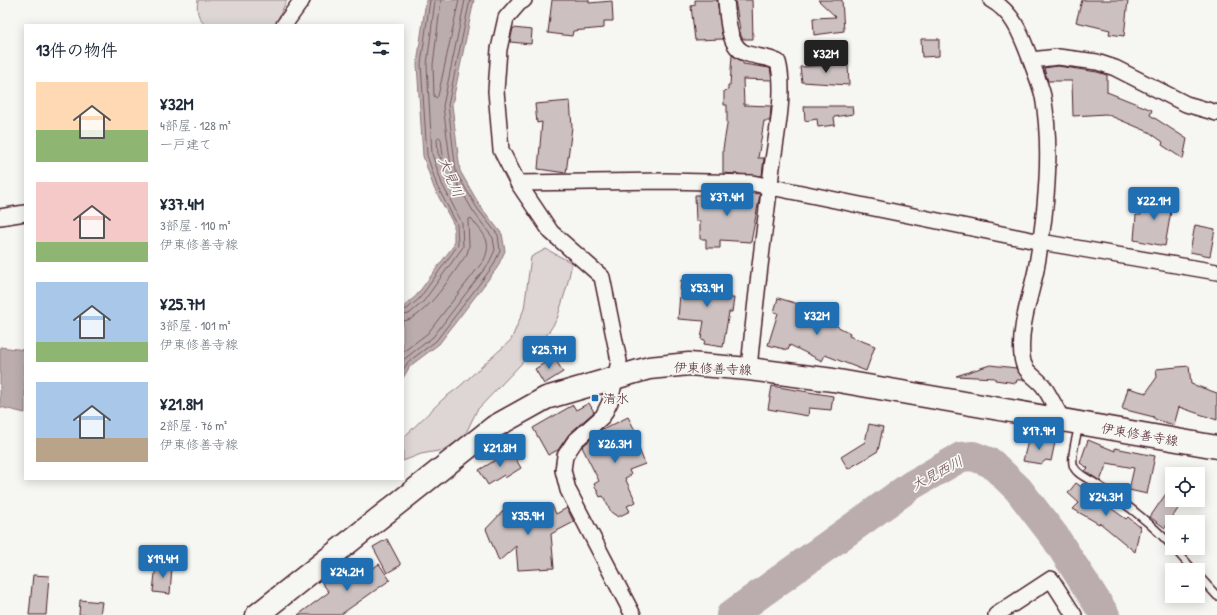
<!DOCTYPE html>
<html lang="ja">
<head>
<meta charset="utf-8">
<style>
  :root { --surface:#fff; --page:#f6f6f7; --text:#1f2937; --muted:#747a83; --accent:#1f6fb2 }
  body { margin:0; font-family:"Patrick Hand","Klee One",sans-serif; background:var(--page); color:var(--text); height:100vh; display:flex; flex-direction:column; font-size:15px; white-space:nowrap }
  * { box-sizing:border-box; margin:0 }
  p { font-size:13px; color:var(--muted) }
  .icon { flex:none; width:22px; height:22px; fill:none; stroke:currentColor; stroke-width:2; stroke-linecap:round; stroke-linejoin:round }
  .map { position:relative; flex:1; overflow:hidden }
  .details { position:absolute; left:24px; top:24px; width:380px; height:456px; display:flex; flex-direction:column; background:var(--surface); border-radius:0px; box-shadow:0 2px 10px #0003 }
  .details>* { flex:none }
  .buttons { position:absolute; left:1165px; top:467px; display:grid; gap:8px }
  .buttons a { display:grid; place-items:center; width:40px; height:40px; border-radius:0px; background:var(--surface); box-shadow:0 2px 10px #0003; font-size:20px }
  .price { position:absolute; translate:-50% -34px; padding:0 9px; border-radius:4px; background:var(--accent); color:#fff; font-size:13px; line-height:26px; filter:drop-shadow(0 1px 2px #0008) }
  .price::after { content:''; position:absolute; left:50%; top:24px; width:12px; height:9px; margin-left:-6px; background:inherit; clip-path:polygon(0 0,100% 0,50% 100%) }
  .price.selected { background:#222; color:#fff }
  ul { padding:0; list-style:none }
  li { display:flex; align-items:center; gap:12px; height:100px; padding:0 12px }
  li span { display:grid; place-items:center; flex:none; width:112px; height:80px; border-radius:0px; color:#555 }
  li>.icon { margin-inline-start:auto }
  span .icon { width:48px; height:48px; fill:#fffc; stroke-width:1 }
  li b { font-size:17px }
  h2 { display:flex; justify-content:space-between; align-items:center; height:48px; padding:0 12px; font-size:17px }
  .map>svg:first-child { display:block }
  .green { fill:#ddd6d5; stroke:#947a80 }
  .water { fill:#bbadae; stroke:#8e747a }
  .lines { fill:none; stroke-linecap:round; stroke-linejoin:round }
  .shore { stroke:#77585f; stroke-width:1 }
  .river { stroke:#bbadae; stroke-width:30 }
  .building { fill:#ccc1c0; stroke:#4a1f2b }
  .service-casing { stroke:#4a1f2b; stroke-width:10 }
  .minor-casing { stroke:#4a1f2b; stroke-width:18 }
  .primary-casing { stroke:#4a1f2b; stroke-width:25 }
  .service { stroke:#f6f6f2; stroke-width:7 }
  .minor { stroke:#f6f6f2; stroke-width:15 }
  .primary { stroke:#f6f6f2; stroke-width:22 }
  .poi-dot { fill:#1f6fb2; stroke:#f6f6f2; stroke-width:1.5 }
  .labels { text-anchor:middle; stroke-width:3.5; stroke-linejoin:round; paint-order:stroke }
  .street-label { font-size:13px; fill:#4a1f2b; stroke:#f6f6f2 }
  .poi-label { font-size:13px; fill:#4a1f2b; stroke:#f6f6f2; text-anchor:start }
  .water-label { font-size:14px; font-style:italic; fill:#6c4a52; stroke:#f6f6f2 }
</style>
</head>
<body>
<div class="map">
<svg width="1217" height="615" viewBox="0 0 1217 615">
  <rect width="100%" height="100%" fill="#f6f6f2"/>
  <filter id="ink" filterUnits="userSpaceOnUse"><feTurbulence type="fractalNoise" baseFrequency=".025" numOctaves="2"/><feDisplacementMap in="SourceGraphic" scale="8" xChannelSelector="R" yChannelSelector="G"/><feConvolveMatrix kernelMatrix="1 2 1 2 8 2 1 2 1" color-interpolation-filters="sRGB"/></filter>
  <g filter="url(#ink)">
    <g class="green">
      <path d="M 198,0 L 287,0 L 275,25 L 205,25 C 198,18 196,10 198,0 Z"/>
      <path d="M 546,249 L 572,263 L 567,286 L 557,319 L 543,341 L 477,410 L 464,437 L 444,450 L 421,454 L 403,461 L 403,438 L 443,399 L 459,387 L 511,340 L 524,309 L 531,257 Z"/>
    </g>
    <g class="water">
      <path d="M 426,0 L 474,0 L 452,105 L 460,171 L 480,206 L 502,234 L 505,251 L 497,268 L 439,344 L 410,366 L 403,378 L 403,307 L 416,296 L 454,245 L 454,225 L 434,188 L 423,156 L 417,64 Z"/>
      <path d="M 0,347 L 25,350 L 25,413 L 0,407 Z"/>
    </g>
    <g class="lines">
      <g class="shore">
        <path d="M 441,0 L 433,65 L 434,96 L 436,98 L 438,96 L 459,0"/>
        <path d="M 439,137 L 441,139 L 443,156 L 441,159 L 438,153 L 437,139 Z"/>
        <path d="M 403,310 L 407,309 L 419,299 L 458,245 L 457,224 L 437,186 L 427,155 L 421,64 L 430,0"/>
        <path d="M 403,315 L 409,314 L 423,302 L 463,247 L 462,223 L 442,184 L 432,154 L 427,65 L 435,0"/>
        <path d="M 403,321 C 425,320 454,271 467,254 L 469,246 L 468,220 L 471,218 C 483,234 493,240 484,260 L 428,333 L 403,352"/>
        <path d="M 403,360 L 433,337 L 489,263 L 495,250 L 493,238 L 473,211 L 452,174 L 443,106 L 465,0"/>
        <path d="M 403,370 L 408,362 L 436,341 L 493,266 L 500,251 L 498,235 L 477,208 L 456,172 L 448,105 L 470,0"/>
      </g>
      <path class="river" d="M 731,615 L 912,485 L 961,457 L 973,456 L 991,463 L 1018,489 L 1055,537 L 1105,615"/>
    </g>
    <g class="building">
      <path d="M 552,0 L 589,0 L 589,3 L 612,1 L 613,21 L 604,21 L 604,28 L 573,31 L 572,36 L 548,33 Z"/>
      <path d="M 695,0 L 717,0 L 723,39 L 695,40 L 691,6 L 695,5 Z"/>
      <path d="M 735,0 L 752,0 L 753,39 L 743,39 L 741,36 Z"/>
      <path d="M 818,0 L 842,0 L 844,31 L 814,35 L 813,18 L 836,17 Z"/>
      <path d="M 1082,0 L 1128,0 L 1124,36 L 1109,34 L 1110,30 L 1076,22 Z"/>
      <path d="M 513,28 L 532,30 L 531,44 L 510,42 Z"/>
      <path d="M 921,39 L 939,39 L 939,56 L 922,57 Z"/>
      <path d="M 732,55 L 743,62 L 743,64 L 770,68 L 772,80 L 743,79 L 744,105 L 771,106 L 770,121 L 764,121 L 758,158 L 764,158 L 762,176 L 723,173 L 723,149 L 727,125 L 727,105 L 724,105 L 724,91 L 728,90 L 728,85 L 730,85 Z"/>
      <path d="M 848,64 L 849,85 L 802,82 L 800,67 Z"/>
      <path d="M 1058,66 L 1097,72 L 1107,75 L 1107,92 L 1152,110 L 1150,115 L 1187,139 L 1183,159 L 1162,145 L 1163,142 L 1149,132 L 1106,114 L 1073,116 L 1072,81 L 1048,81 L 1045,72 L 1044,68 Z"/>
      <path d="M 570,101 L 572,127 L 566,173 L 538,169 L 542,122 L 537,123 L 535,104 Z"/>
      <path d="M 804,106 L 852,106 L 853,114 L 834,117 L 835,125 L 818,127 L 817,119 L 805,121 Z"/>
      <path d="M 722,191 L 760,194 L 751,242 L 720,240 L 720,248 L 706,248 L 706,239 L 700,239 L 700,221 L 696,221 L 695,195 L 722,195 Z"/>
      <path d="M 1157,196 L 1173,199 L 1165,246 L 1134,240 L 1136,215 L 1141,215 L 1143,198 L 1156,200 Z"/>
      <path d="M 1195,225 L 1215,229 L 1210,256 L 1190,252 Z"/>
      <path d="M 681,280 L 730,284 L 729,298 L 734,298 L 732,312 L 729,312 L 723,347 L 704,344 L 705,340 L 701,339 L 704,321 L 678,319 Z"/>
      <path d="M 778,298 L 805,306 L 804,309 L 850,333 L 849,336 L 875,346 L 866,371 L 825,355 L 822,361 L 790,345 L 788,350 L 768,345 L 778,313 L 774,312 Z"/>
      <path d="M 554,357 L 563,372 L 544,384 L 535,369 Z"/>
      <path d="M 990,365 L 1016,368 L 1024,380 L 1017,380 L 1016,383 L 995,380 L 995,378 L 956,376 Z"/>
      <path d="M 1189,366 L 1191,384 L 1217,393 L 1217,420 L 1179,407 L 1174,425 L 1154,419 L 1154,417 L 1122,409 L 1128,388 L 1146,393 L 1157,377 L 1156,369 Z"/>
      <path d="M 772,386 L 833,396 L 831,410 L 809,408 L 808,416 L 768,409 Z"/>
      <path d="M 589,403 L 594,412 L 569,434 L 558,450 L 548,455 L 533,428 L 573,405 L 576,410 Z"/>
      <path d="M 628,417 L 637,434 L 634,436 L 645,464 L 629,470 L 631,475 L 625,478 L 636,502 L 627,506 L 630,511 L 618,517 L 611,512 L 603,496 L 600,497 L 594,484 L 599,481 L 582,447 L 603,428 L 604,429 Z"/>
      <path d="M 869,424 L 883,427 L 878,451 L 848,469 L 841,457 L 865,442 Z"/>
      <path d="M 1029,437 L 1055,442 L 1051,461 L 1046,460 L 1041,464 L 1023,461 Z"/>
      <path d="M 1088,440 L 1115,451 L 1115,448 L 1155,456 L 1147,494 L 1129,490 L 1134,468 L 1107,463 L 1100,481 L 1085,471 L 1088,468 L 1080,463 Z"/>
      <path d="M 511,451 L 521,468 L 505,478 L 504,475 L 488,485 L 479,470 Z"/>
      <path d="M 1076,483 L 1126,519 L 1128,517 L 1140,527 L 1135,552 L 1100,523 L 1099,524 L 1073,509 L 1079,503 L 1068,493 Z"/>
      <path d="M 1172,485 L 1172,500 L 1184,500 L 1165,528 L 1150,517 Z"/>
      <path d="M 538,504 L 541,510 L 552,505 L 556,514 L 567,508 L 574,522 L 551,534 L 554,568 L 518,570 L 516,546 L 499,561 L 486,529 L 506,508 L 511,518 Z"/>
      <path d="M 387,539 L 401,565 L 387,573 L 373,547 Z"/>
      <path d="M 156,564 L 172,566 L 170,594 L 153,592 Z"/>
      <path d="M 379,564 L 390,580 L 340,615 L 298,615 L 329,592 L 322,583 L 341,569 L 351,583 Z"/>
      <path d="M 33,575 L 49,576 L 46,615 L 29,615 Z"/>
      <path d="M 80,600 L 102,602 L 100,615 L 79,615 Z"/>
    </g>
    <g class="lines">
      <g class="service-casing">
        <g id="service">
          <path d="M 1079,425 C 1077,436 1071,453 1073,464 C 1074,473 1087,478 1093,482 C 1121,500 1150,522 1172,546"/>
          <path d="M 1174,548 L 1193,570"/>
          <path d="M 1198,575 L 1217,596"/>
        </g>
      </g>
      <g class="minor-casing">
        <g id="minor">
          <path d="M 524,0 L 519,3 L 506,18 L 499,49 L 496,91 L 501,150 L 518,183 L 551,232 L 602,277 L 619,361 L 610,402 L 603,416 L 575,441 L 565,456 L 563,470 L 568,490 L 633,615"/>
          <path d="M 726,0 C 728,17 727,49 748,54 C 758,57 768,57 778,62 C 786,91 776,137 772,167 C 764,234 755,301 749,369"/>
          <path d="M 991,0 C 1014,13 1021,35 1030,58 C 1034,70 1040,83 1043,96 C 1053,152 1046,214 1036,270 C 1030,298 1019,328 1022,356 C 1023,373 1036,376 1044,387 C 1051,398 1057,410 1063,421"/>
          <path d="M 284,25 L 302,0"/>
          <path d="M 1031,60 L 1058,57 L 1097,62 L 1115,68 L 1186,104 L 1217,113"/>
          <path d="M 518,183 L 665,181 L 752,183 L 1041,242 L 1217,272"/>
          <path d="M 0,217 L 25,213"/>
          <path d="M 996,615 L 1051,579 L 1074,615"/>
        </g>
      </g>
      <g class="primary-casing">
        <path id="primary" d="M 257,615 L 494,427 L 546,398 L 649,368 L 689,364 L 749,369 L 833,380 L 1217,447"/>
      </g>
      <use href="#service" class="service"/>
      <use href="#minor" class="minor"/>
      <use href="#primary" class="primary"/>
    </g>
  </g>
  <rect class="poi-dot" x="591" y="394" width="8" height="8" rx="2"/>
  <g class="labels">
    <g class="street-label">
      <text transform="translate(713 368) rotate(2)" y="5">伊東修善寺線</text>
      <text transform="translate(1140 434) rotate(10)" y="5">伊東修善寺線</text>
    </g>
    <g class="poi-label">
      <text x="603" y="403">清水</text>
    </g>
    <g class="water-label">
      <text transform="translate(451 177) rotate(67)" y="5">大見川</text>
      <text transform="translate(937 473) rotate(-28)" y="5">大見西川</text>
    </g>
  </g>
</svg>
<div class="buttons">
<a><svg class="icon" aria-label="locate" viewBox="0 0 24 24"><circle cx="12" cy="12" r="6"/><path d="M12 2v4M12 18v4M2 12h4M18 12h4"/></svg></a>
<a>+</a>
<a>−</a>
</div>
<b class="price selected" style="left:826px;top:74px">¥32M</b>
<b class="price" style="left:727px;top:217px">¥37.4M</b>
<b class="price" style="left:1154px;top:221px">¥22.1M</b>
<b class="price" style="left:707px;top:308px">¥53.9M</b>
<b class="price" style="left:817px;top:336px">¥32M</b>
<b class="price" style="left:549px;top:370px">¥25.7M</b>
<b class="price" style="left:1039px;top:451px">¥17.9M</b>
<b class="price" style="left:615px;top:464px">¥26.3M</b>
<b class="price" style="left:500px;top:468px">¥21.8M</b>
<b class="price" style="left:1106px;top:517px">¥24.3M</b>
<b class="price" style="left:528px;top:536px">¥35.9M</b>
<b class="price" style="left:163px;top:579px">¥19.4M</b>
<b class="price" style="left:347px;top:592px">¥24.2M</b>
<section class="details">
<h2>13件の物件<svg class="icon" aria-label="filters" viewBox="0 0 24 24"><path d="M4 7h16M4 17h16"/><circle cx="9" cy="7" r="2"/><circle cx="15" cy="17" r="2"/></svg></h2>
<ul>
<li><span style="background:linear-gradient(#ffd9b3 60%,#8fb573 0)"><svg class="icon" aria-label="home" viewBox="0 0 24 24"><path d="M3 11l9-7 9 7M6 9v11h12V9"/></svg></span><div><b>¥32M</b><p>4部屋 · 128 m²</p><p>一戸建て</p></div></li>
<li><span style="background:linear-gradient(#f6c9c9 75%,#8fb573 0)"><svg class="icon" aria-label="home" viewBox="0 0 24 24"><path d="M3 11l9-7 9 7M6 9v11h12V9"/></svg></span><div><b>¥37.4M</b><p>3部屋 · 110 m²</p><p>伊東修善寺線</p></div></li>
<li><span style="background:linear-gradient(#a9c7e8 75%,#8fb573 0)"><svg class="icon" aria-label="home" viewBox="0 0 24 24"><path d="M3 11l9-7 9 7M6 9v11h12V9"/></svg></span><div><b>¥25.7M</b><p>3部屋 · 101 m²</p><p>伊東修善寺線</p></div></li>
<li><span style="background:linear-gradient(#a9c7e8 70%,#b9a48a 0)"><svg class="icon" aria-label="home" viewBox="0 0 24 24"><path d="M3 11l9-7 9 7M6 9v11h12V9"/></svg></span><div><b>¥21.8M</b><p>2部屋 · 76 m²</p><p>伊東修善寺線</p></div></li>
</ul>
</section>
</div>
</body>
</html>
